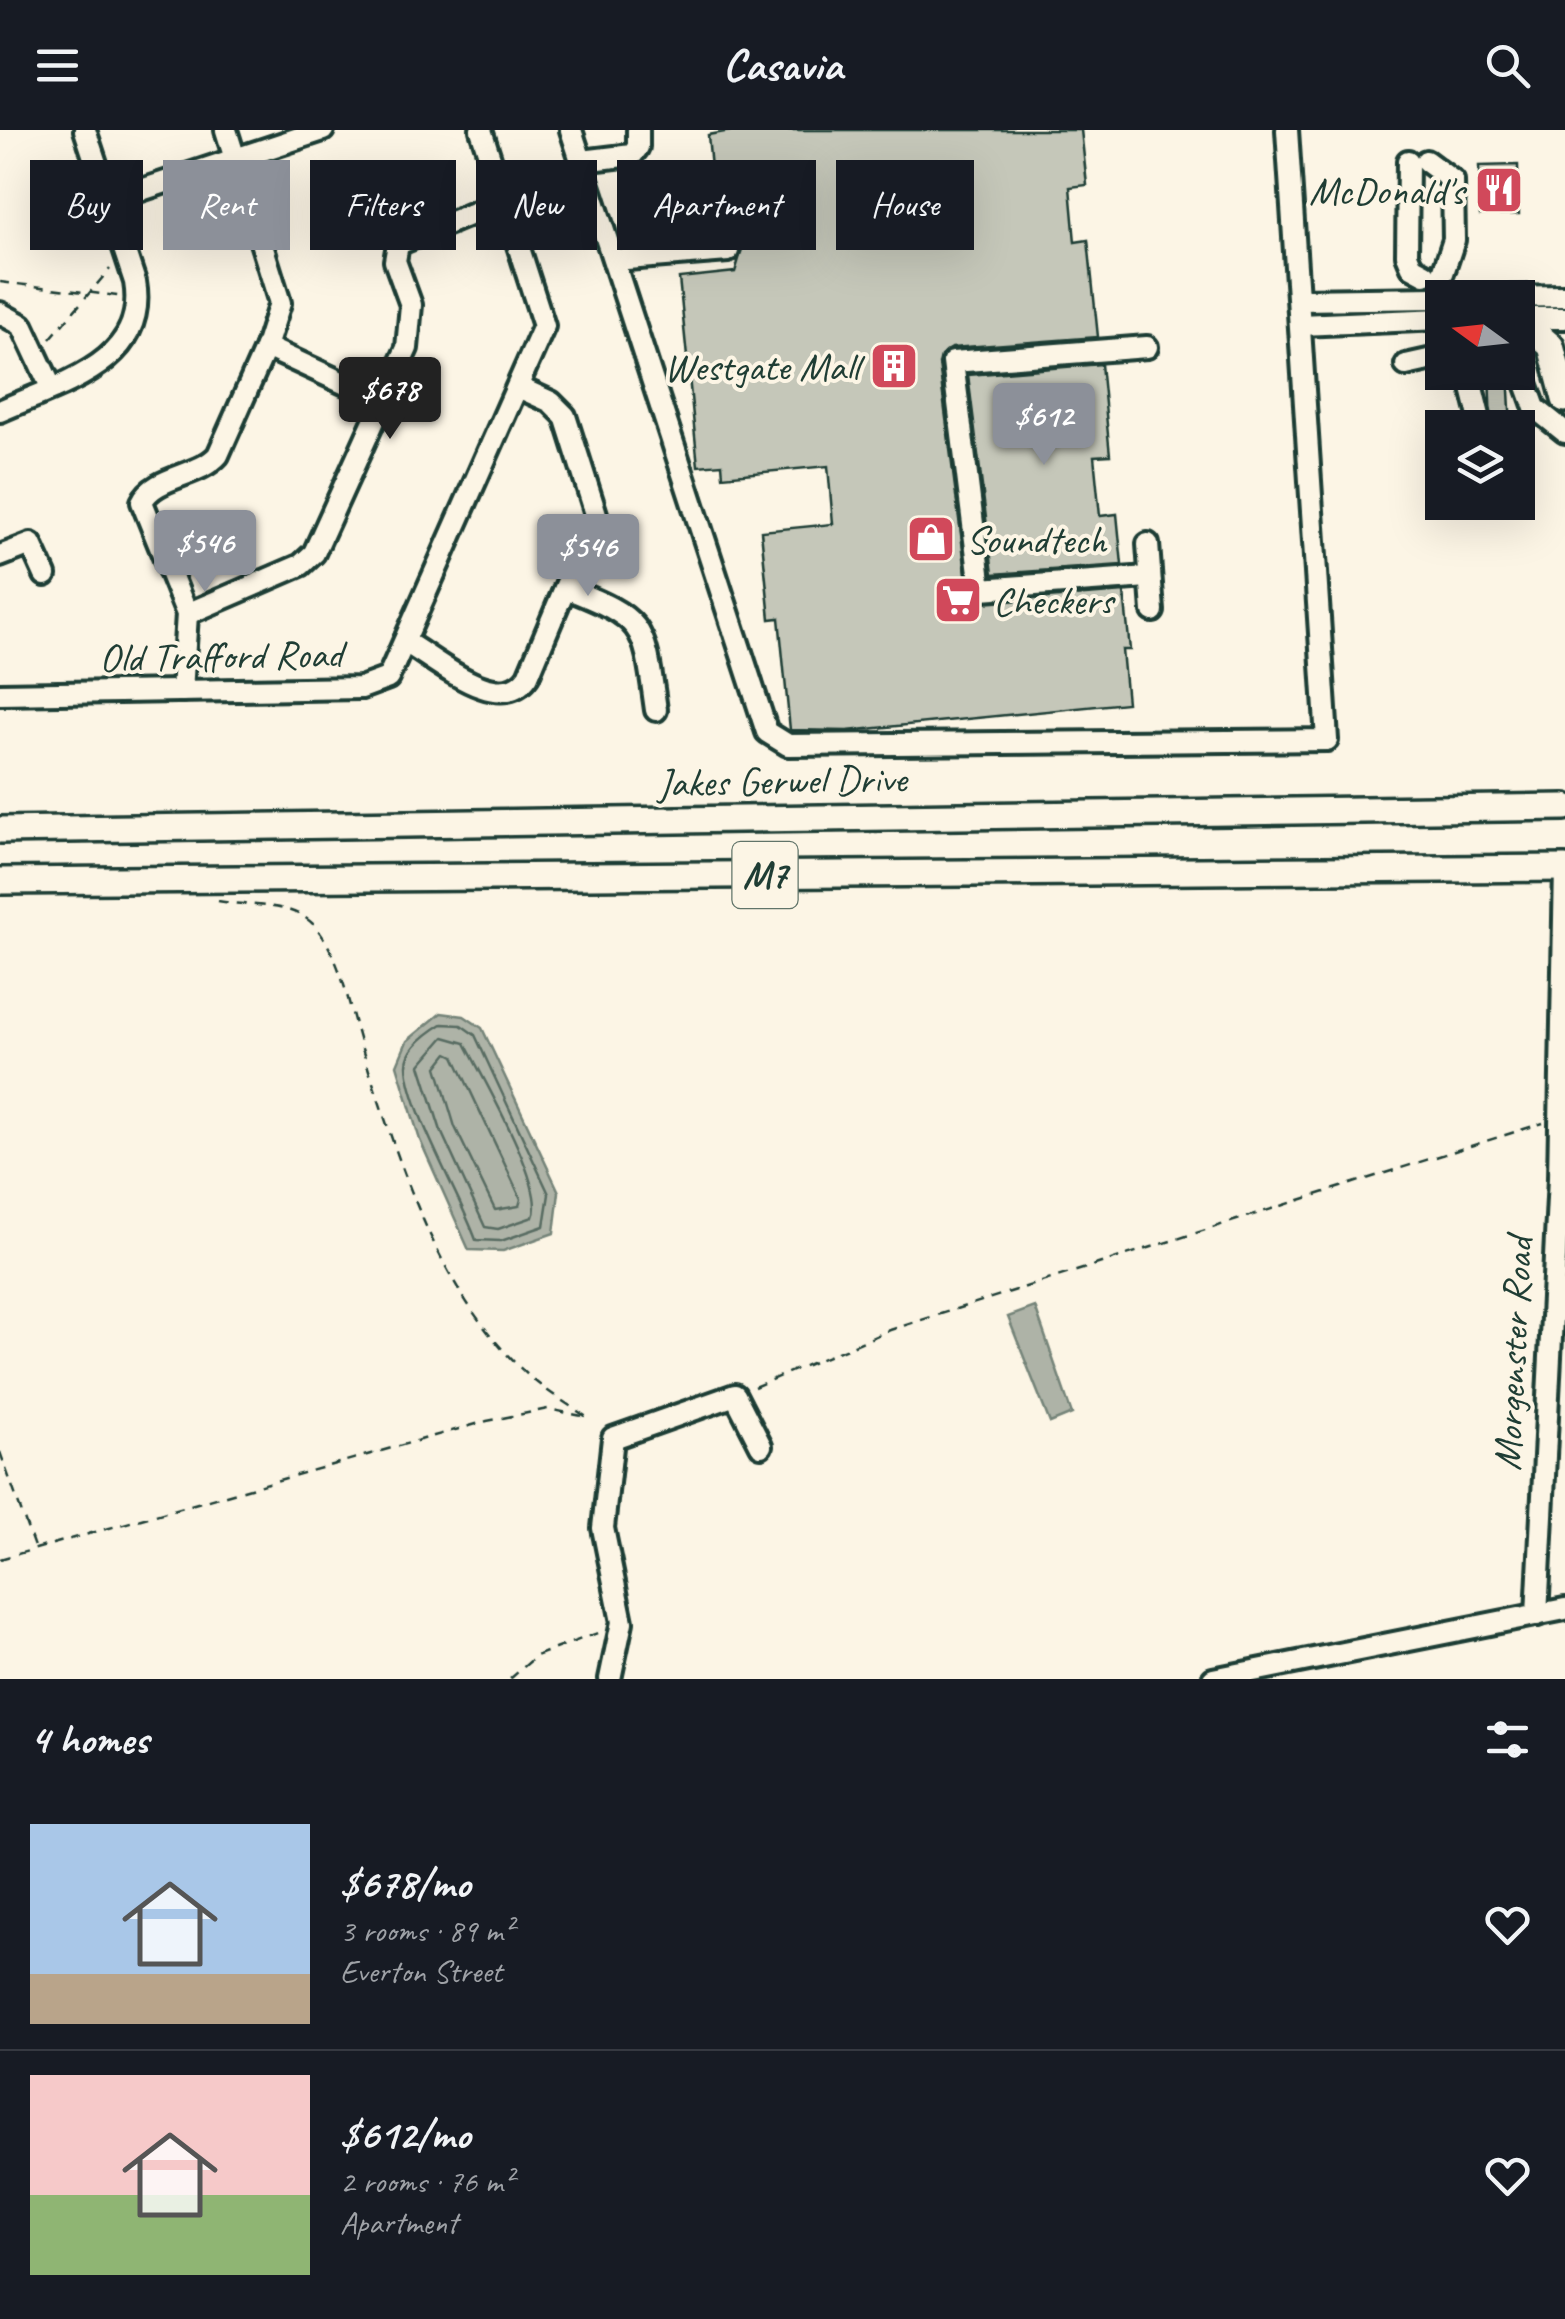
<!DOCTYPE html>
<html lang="en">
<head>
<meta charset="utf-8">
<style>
  :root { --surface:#171b24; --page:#242831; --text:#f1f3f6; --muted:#9ea1a6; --line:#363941; --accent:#8c9099 }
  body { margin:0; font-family:Caveat,sans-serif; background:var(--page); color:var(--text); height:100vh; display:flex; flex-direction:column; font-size:38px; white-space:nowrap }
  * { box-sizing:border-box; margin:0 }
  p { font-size:32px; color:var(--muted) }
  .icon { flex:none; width:55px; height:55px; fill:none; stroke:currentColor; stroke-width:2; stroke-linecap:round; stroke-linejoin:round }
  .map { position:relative; height:1549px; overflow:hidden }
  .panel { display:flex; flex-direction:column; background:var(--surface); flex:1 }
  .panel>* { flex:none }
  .guide { position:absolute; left:30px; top:30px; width:1000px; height:90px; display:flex; gap:20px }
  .needle { width:65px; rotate:285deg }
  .buttons { position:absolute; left:1425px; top:150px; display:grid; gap:20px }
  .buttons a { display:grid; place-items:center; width:110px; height:110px; border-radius:0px; background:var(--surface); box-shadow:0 10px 40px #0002; font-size:50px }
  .price { position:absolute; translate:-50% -85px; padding:0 22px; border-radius:10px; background:var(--accent); color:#fff; font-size:32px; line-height:65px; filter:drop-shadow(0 2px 5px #0008) }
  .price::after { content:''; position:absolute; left:50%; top:60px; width:30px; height:22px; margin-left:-15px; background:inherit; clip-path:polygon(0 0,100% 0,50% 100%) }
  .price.active { background:#222; color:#fff }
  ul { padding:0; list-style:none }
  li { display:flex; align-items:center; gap:30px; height:250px; padding:0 30px }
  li+li { border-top:2px solid var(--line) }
  li span { display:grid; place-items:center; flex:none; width:280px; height:200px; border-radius:0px; color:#555 }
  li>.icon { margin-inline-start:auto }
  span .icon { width:120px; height:120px; fill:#fffc; stroke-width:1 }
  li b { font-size:42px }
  h2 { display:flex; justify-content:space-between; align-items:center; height:120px; padding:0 30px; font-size:42px }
  .tag { padding:0 35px; border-radius:0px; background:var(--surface); box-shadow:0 10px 40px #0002; font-size:35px; line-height:90px }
  .tag.active { background:var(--accent); color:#fff }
  header { display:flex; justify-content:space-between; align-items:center; height:130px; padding:0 30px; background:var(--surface); font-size:45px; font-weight:700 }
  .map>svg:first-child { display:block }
  .water { fill:#aeb3a7; stroke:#758479; stroke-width:2.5 }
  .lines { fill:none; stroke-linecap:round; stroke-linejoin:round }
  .shore { stroke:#586c62; stroke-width:2.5 }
  .building { fill:#c5c7b9; stroke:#1f3d34; stroke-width:2.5 }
  .minor-casing { stroke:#1f3d34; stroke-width:28 }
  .major-casing { stroke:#1f3d34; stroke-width:32 }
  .path { stroke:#1f3d34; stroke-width:2.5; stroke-dasharray:10 8; stroke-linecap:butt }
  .minor { stroke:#fcf5e5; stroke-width:20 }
  .major { stroke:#fcf5e5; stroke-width:25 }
  .labels { text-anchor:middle; stroke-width:8; stroke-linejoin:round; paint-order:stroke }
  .shield { fill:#fcf5e5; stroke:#617469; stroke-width:2.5 }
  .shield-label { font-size:38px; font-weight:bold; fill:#1f3d34 }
  .poi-label { font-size:40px; fill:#1f3d34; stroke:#fcf5e5; text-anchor:end }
  .street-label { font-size:40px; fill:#1f3d34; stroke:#fcf5e5 }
</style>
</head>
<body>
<header><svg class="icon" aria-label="menu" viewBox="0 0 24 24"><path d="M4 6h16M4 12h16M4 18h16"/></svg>Casavia<svg class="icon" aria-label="search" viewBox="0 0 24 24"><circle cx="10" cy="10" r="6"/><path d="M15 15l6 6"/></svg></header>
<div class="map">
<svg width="1565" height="1549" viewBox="0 0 1565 1549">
  <rect width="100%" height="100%" fill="#fcf5e5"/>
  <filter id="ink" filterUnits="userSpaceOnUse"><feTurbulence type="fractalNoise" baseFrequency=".01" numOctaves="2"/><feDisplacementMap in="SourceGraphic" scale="20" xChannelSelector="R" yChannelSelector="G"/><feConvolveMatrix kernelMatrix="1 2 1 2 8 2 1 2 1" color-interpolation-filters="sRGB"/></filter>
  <g filter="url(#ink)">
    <g class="water">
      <path d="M 441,883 L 464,886 L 482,898 L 559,1062 L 554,1103 L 503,1121 L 469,1120 L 420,1010 L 397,935 L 407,911 Z"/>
      <path d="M 1035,1177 L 1072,1284 L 1050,1293 L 1008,1187 Z"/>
    </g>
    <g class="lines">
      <g class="shore">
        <path d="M 442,894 L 461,895 L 475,905 L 549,1064 L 544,1096 L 501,1111 L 476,1110 C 460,1065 408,978 407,935 C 407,917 429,902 442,894 Z"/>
        <path d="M 444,907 L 465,913 C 481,945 547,1057 533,1087 L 498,1099 L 485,1097 L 441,1001 L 420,935 Z"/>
        <path d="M 448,923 L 454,926 L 521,1069 L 519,1076 L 495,1080 L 455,997 L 437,937 Z"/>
      </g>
    </g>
    <g class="building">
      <path d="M 736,0 L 1081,0 L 1087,55 L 1070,57 L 1075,112 L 1088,110 L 1098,207 L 952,218 L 941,226 L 939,234 L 969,466 L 982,473 L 1124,462 L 1130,520 L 1122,520 L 1127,573 L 847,601 L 790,600 L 779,488 L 770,489 L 761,401 L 833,394 L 828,336 L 723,346 L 722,334 L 698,336 L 679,148 L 735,142 L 742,119 L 732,108 L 730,91 L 784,86 L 779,42 L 712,49 L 708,5 Z"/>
      <path d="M 1518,35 L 1519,84 L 1480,85 L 1479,36 Z"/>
      <path d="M 1101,234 L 1110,325 L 1094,326 L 1100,386 L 1117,384 L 1122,435 L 993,444 L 968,245 Z"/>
      <path d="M 1489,242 L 1508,242 L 1511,298 L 1491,298 Z"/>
    </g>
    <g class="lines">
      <g class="minor-casing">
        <g id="minor">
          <path d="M 571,0 L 767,602 L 788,615 L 1327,610 L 1287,0"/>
          <path d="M 582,31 L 632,25 L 638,17 L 638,0"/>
          <path d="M 1408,31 L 1407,125 L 1412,137 L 1425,144"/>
          <path d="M 1426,31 L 1453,51 L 1454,110 L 1443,143"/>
          <path d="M 108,71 L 323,0"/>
          <path d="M 614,130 L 728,121"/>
          <path d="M 1299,170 L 1565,166"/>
          <path d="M 0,183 L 22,195 L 51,257"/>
          <path d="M 1518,188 L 1565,188"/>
          <path d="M 1300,195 L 1442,189"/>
          <path d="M 266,217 L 380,270"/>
          <path d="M 1147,217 L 953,232 L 981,459 L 1148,447"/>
          <path d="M 1518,231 L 1535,278 L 1565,302"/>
          <path d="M 1406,235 L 1442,227"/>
          <path d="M 1468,242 L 1480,290"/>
          <path d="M 0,281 C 57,255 149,234 135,152 L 85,0"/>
          <path d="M 1148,414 L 1153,481"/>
          <path d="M 0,426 L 31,414 L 45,445"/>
          <path d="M 566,458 C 647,490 644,495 656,580"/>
          <path d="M 187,484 L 301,435 L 314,423 L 407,218 L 411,175 L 395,131 L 398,114 L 503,71"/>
          <path d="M 405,512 C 437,530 500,587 528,546 L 596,384 L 565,286 L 551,272 L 518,257"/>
          <path d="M 182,561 L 187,484 L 142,372 C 154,346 199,347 218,325 L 266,217 L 280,173 L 226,0"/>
          <path d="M 0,564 L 361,558 L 388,548 L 544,196 L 481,0"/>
          <path d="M 1537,1485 L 1559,1048 L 1565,738"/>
          <path d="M 610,1549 L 622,1492 L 603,1398 L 613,1308 L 735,1265 L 761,1316"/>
          <path d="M 1213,1549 L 1565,1479"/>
        </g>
      </g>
      <g class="major-casing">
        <g id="major">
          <path d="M 1518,188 L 1551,216 L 1565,269"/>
          <path d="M 0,700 L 1565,677"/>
          <path d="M 0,751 L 1565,738"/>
        </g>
      </g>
      <g class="path">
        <path d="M 0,152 L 118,166"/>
        <path d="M 50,209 L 110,139"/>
        <path d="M 218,771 C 247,777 290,771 313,794 C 342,825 350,883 363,922 C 400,1034 438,1165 529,1246 C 547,1262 571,1276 591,1290"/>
        <path d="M 754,1257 L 890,1200 L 1543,993"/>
        <path d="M 0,1322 L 34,1417"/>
        <path d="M 0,1429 L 487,1291 L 548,1279 L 582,1286"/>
        <path d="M 510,1549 L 536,1526 L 600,1502"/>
      </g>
      <use href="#minor" class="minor"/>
      <use href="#major" class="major"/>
    </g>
  </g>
  <defs>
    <g id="restaurant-square" transform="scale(2.5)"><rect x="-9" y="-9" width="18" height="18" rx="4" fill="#d1495b" stroke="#fcf5e5"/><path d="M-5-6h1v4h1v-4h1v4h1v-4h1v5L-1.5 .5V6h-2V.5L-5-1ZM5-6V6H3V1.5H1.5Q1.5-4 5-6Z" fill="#fff"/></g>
    <g id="building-square" transform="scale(2.5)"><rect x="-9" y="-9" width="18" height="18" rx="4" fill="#d1495b" stroke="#fcf5e5"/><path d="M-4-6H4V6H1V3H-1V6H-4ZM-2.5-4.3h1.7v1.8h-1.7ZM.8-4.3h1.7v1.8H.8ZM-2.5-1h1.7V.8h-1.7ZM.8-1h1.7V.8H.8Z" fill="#fff"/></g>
    <g id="shop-square" transform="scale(2.5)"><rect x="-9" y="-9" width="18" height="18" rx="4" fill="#d1495b" stroke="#fcf5e5"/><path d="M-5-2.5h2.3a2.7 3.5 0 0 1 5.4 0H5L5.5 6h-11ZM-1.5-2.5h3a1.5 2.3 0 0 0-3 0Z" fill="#fff"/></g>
    <g id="supermarket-square" transform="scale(2.5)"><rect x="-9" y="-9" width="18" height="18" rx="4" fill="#d1495b" stroke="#fcf5e5"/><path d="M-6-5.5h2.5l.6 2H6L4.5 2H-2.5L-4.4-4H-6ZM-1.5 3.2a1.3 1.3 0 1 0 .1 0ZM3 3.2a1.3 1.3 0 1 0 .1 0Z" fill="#fff"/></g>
  </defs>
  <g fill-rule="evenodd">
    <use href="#restaurant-square" x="1499" y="60"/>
    <use href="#building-square" x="894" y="236"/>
    <use href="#shop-square" x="931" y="409"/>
    <use href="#supermarket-square" x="958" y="470"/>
  </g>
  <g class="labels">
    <rect class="shield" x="732.5" y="712" width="65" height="66" rx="8"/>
    <g class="shield-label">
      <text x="765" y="758">M7</text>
    </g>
    <g class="poi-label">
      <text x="1464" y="74">McDonald's</text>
      <text x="859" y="250">Westgate Mall</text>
      <text x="966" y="423" text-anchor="start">Soundtech</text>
      <text x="993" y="484" text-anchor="start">Checkers</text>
    </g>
    <g class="street-label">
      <text transform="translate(221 525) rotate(-1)" y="14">Old Trafford Road</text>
      <text transform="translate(782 650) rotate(-1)" y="14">Jakes Gerwel Drive</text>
      <text transform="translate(1512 1224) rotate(-87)" y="14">Morgenster Road</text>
    </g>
  </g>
</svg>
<div class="buttons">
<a><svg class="needle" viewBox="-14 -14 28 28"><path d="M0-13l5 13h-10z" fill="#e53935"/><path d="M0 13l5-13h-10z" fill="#9ea1a6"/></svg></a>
<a><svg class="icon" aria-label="layers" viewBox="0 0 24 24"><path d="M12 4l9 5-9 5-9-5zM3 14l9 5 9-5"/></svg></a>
</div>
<b class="price active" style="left:390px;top:312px">$678</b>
<b class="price" style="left:1044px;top:338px">$612</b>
<b class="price" style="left:205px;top:465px">$546</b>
<b class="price" style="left:588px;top:469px">$546</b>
<div class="guide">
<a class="tag">Buy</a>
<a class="tag active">Rent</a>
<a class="tag">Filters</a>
<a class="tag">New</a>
<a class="tag">Apartment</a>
<a class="tag">House</a>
</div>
</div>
<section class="panel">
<h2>4 homes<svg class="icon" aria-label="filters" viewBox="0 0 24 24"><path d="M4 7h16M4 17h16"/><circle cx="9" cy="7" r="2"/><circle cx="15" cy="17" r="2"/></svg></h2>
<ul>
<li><span style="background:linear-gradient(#a9c7e8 75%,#b9a48a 0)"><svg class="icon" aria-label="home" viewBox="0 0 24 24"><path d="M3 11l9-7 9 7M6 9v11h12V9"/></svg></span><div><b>$678/mo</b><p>3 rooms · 89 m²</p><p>Everton Street</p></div><svg class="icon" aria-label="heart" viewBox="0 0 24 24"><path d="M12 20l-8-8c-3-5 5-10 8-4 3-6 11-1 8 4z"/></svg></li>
<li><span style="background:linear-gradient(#f6c9c9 60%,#8fb573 0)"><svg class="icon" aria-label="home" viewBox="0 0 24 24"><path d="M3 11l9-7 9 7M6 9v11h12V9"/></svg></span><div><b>$612/mo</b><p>2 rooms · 76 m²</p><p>Apartment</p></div><svg class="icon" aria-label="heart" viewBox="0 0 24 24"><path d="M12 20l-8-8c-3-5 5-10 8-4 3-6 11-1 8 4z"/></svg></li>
</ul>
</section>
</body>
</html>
